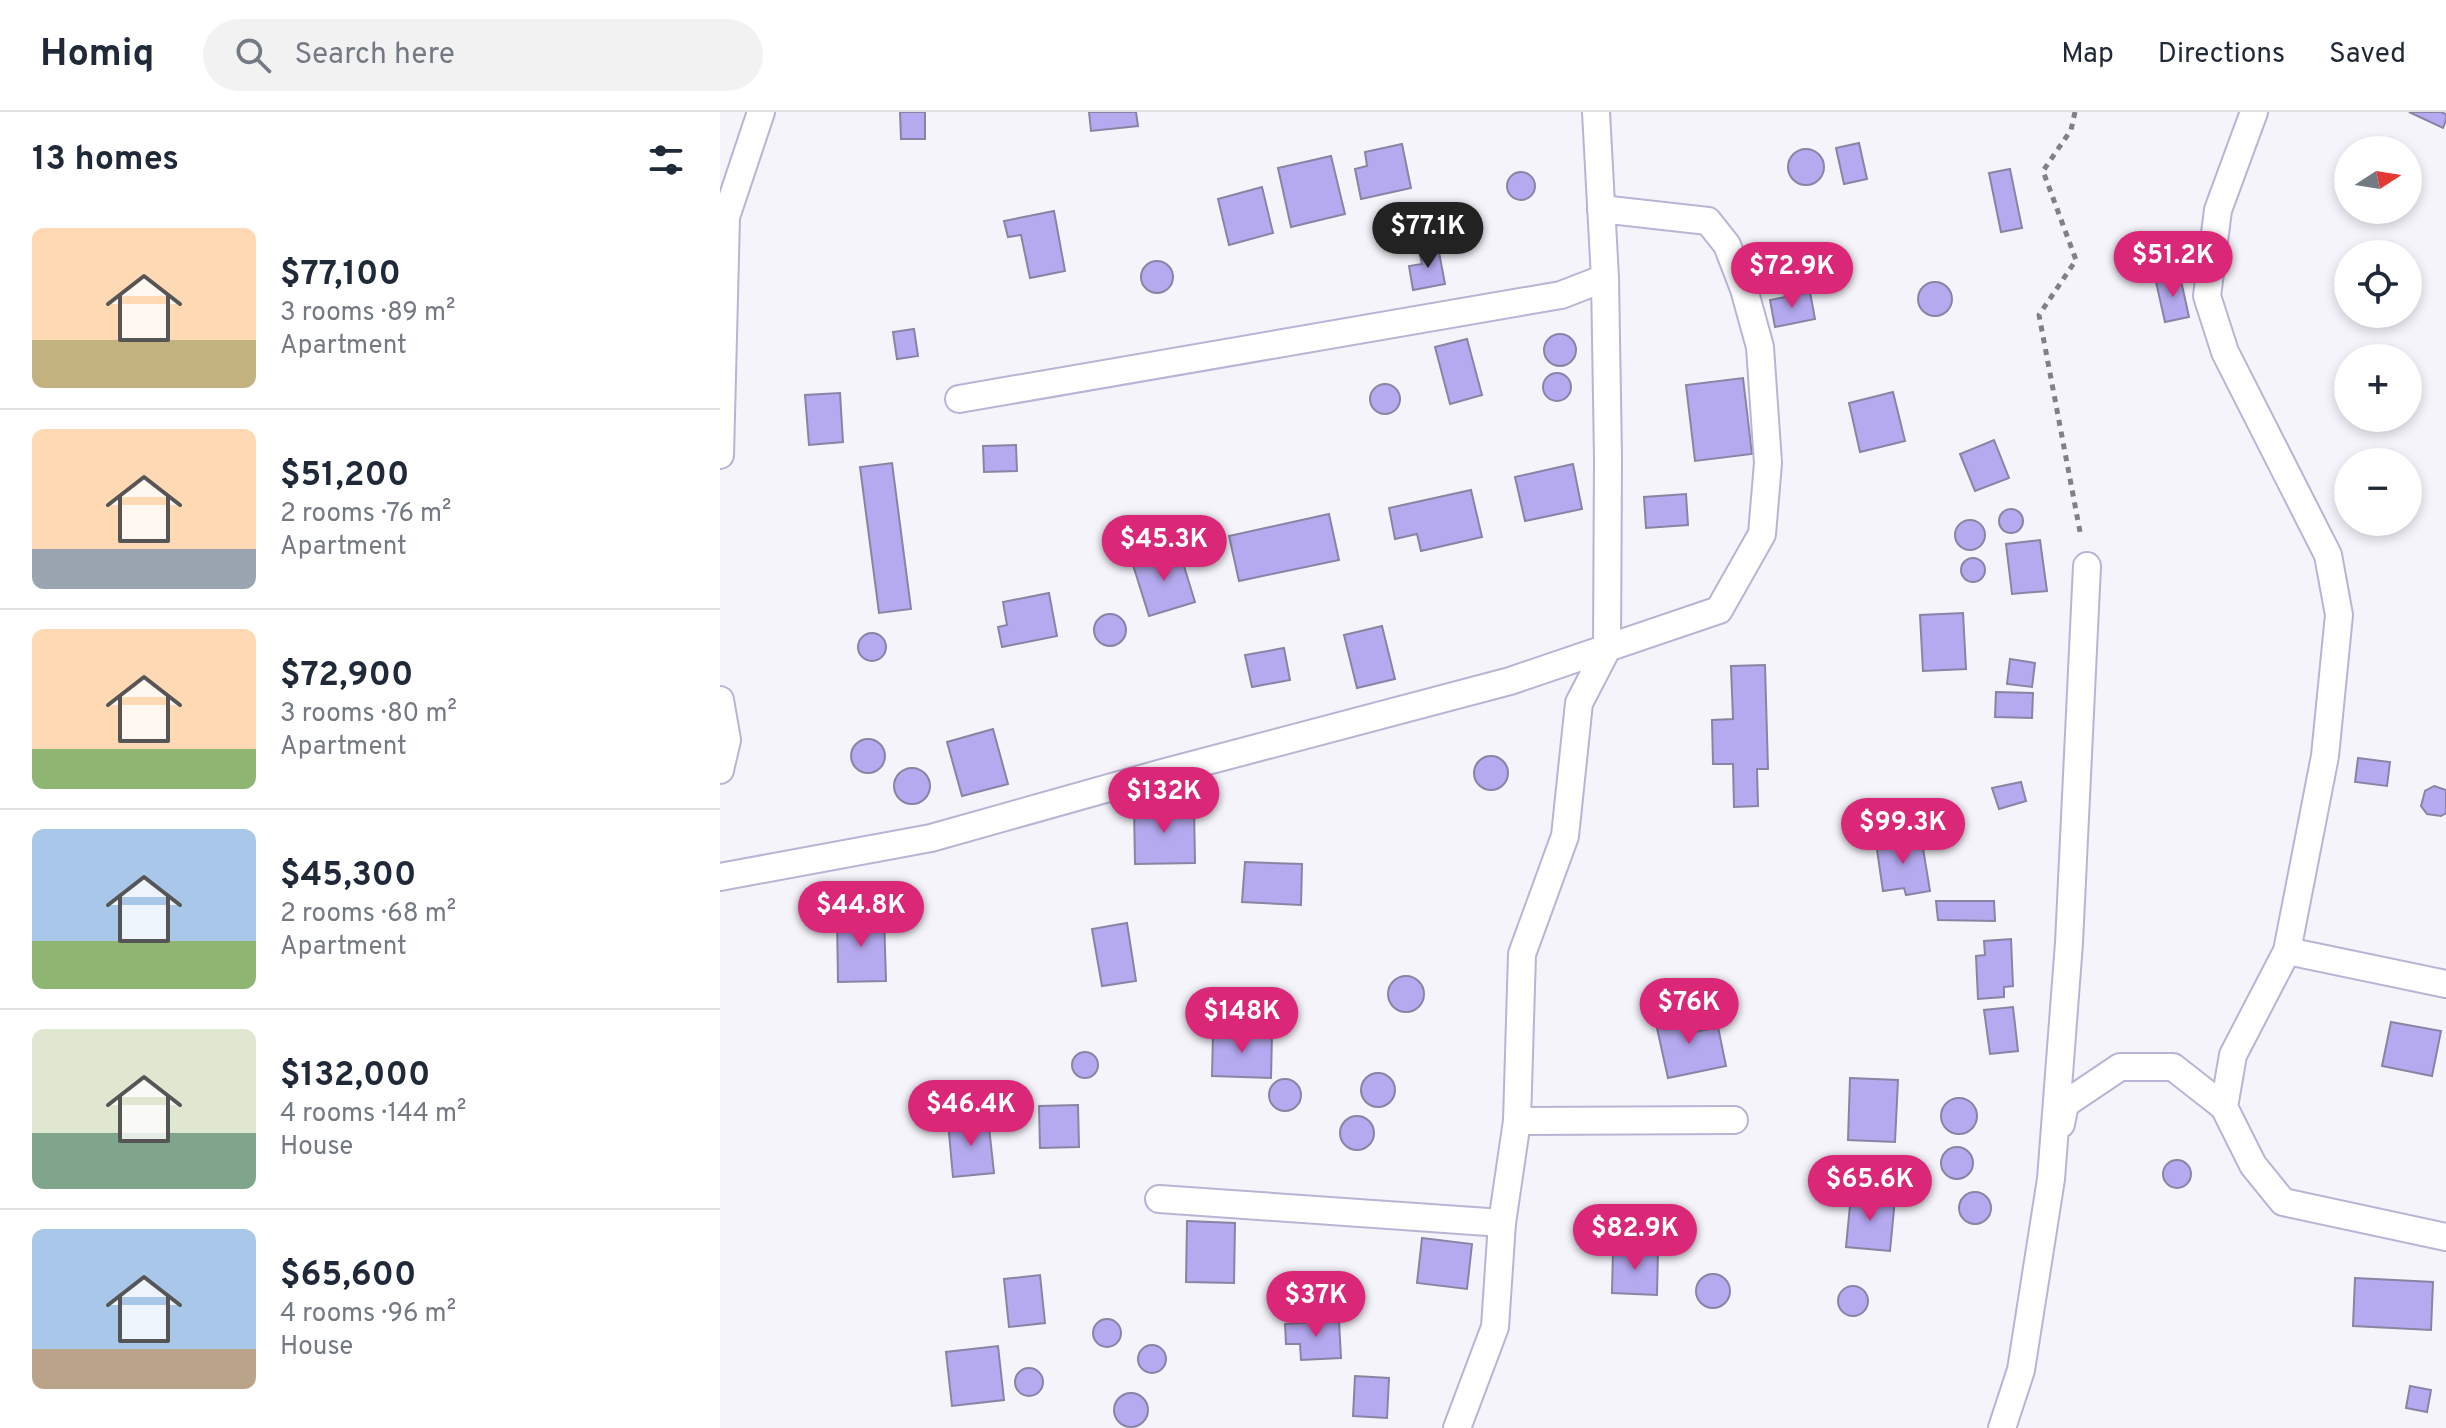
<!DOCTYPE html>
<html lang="en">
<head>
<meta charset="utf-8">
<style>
  :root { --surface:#fff; --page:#f2f2f3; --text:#1f2937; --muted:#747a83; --line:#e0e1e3; --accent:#db2777 }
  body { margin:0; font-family:Overpass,sans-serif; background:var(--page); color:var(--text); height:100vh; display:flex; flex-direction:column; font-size:30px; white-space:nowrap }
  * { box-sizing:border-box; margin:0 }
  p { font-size:26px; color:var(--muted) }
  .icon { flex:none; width:44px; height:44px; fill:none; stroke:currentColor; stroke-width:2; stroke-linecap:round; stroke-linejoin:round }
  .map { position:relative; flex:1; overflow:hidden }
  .drawer { display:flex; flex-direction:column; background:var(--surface); width:720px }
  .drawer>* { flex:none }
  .needle { width:52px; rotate:78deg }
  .controls { position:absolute; left:1614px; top:24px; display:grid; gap:16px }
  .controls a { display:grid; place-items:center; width:88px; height:88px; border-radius:50%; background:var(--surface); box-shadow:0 4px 12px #0003; font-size:40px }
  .price { position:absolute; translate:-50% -68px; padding:0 18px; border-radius:28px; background:var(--accent); color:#fff; font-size:26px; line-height:52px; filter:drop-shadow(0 2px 4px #0008) }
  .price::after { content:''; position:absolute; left:50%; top:48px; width:24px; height:18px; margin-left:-12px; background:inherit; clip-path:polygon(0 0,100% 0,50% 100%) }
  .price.active { background:#222; color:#fff }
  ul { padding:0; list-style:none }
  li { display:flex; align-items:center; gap:24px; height:200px; padding:0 32px }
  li+li { border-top:2px solid var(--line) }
  li span { display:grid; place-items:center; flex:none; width:224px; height:160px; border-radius:12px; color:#555 }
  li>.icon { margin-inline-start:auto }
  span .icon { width:96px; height:96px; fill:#fffc; stroke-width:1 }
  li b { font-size:34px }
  h2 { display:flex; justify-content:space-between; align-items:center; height:96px; padding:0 32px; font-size:34px }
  header { display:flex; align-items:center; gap:48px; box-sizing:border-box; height:112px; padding:0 40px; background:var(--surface); border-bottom:2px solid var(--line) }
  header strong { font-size:38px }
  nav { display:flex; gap:44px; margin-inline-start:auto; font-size:28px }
  .search { width:560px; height:72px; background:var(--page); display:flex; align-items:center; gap:20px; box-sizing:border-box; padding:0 28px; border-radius:44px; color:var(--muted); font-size:30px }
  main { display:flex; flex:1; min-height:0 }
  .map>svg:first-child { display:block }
  .building { fill:#b5aaf0; stroke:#8884a3; stroke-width:2 }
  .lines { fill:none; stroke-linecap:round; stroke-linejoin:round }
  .street-casing { stroke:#b8b4d5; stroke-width:30 }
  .path { stroke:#818089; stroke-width:5; stroke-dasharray:6 6; stroke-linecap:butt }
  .street { stroke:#fff; stroke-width:26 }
</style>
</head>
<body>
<header>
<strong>Homiq</strong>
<div class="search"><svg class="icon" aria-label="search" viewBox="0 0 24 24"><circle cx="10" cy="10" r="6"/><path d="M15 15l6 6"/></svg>Search here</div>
<nav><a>Map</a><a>Directions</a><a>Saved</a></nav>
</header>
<main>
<section class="drawer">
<h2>13 homes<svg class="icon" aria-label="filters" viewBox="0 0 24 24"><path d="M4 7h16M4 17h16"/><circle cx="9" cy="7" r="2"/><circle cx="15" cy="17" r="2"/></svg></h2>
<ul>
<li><span style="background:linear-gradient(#ffd9b3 70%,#c2b280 0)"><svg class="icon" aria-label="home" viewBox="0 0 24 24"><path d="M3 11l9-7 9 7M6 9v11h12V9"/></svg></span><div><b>$77,100</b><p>3 rooms · 89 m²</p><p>Apartment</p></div></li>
<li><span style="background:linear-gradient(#ffd9b3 75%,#9aa5b1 0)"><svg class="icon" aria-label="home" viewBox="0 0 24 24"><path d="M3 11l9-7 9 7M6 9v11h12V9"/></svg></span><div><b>$51,200</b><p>2 rooms · 76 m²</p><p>Apartment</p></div></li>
<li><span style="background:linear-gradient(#ffd9b3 75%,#8fb573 0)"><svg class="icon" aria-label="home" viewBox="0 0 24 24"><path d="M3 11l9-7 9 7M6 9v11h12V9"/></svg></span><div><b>$72,900</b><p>3 rooms · 80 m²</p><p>Apartment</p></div></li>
<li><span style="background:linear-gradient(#a9c7e8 70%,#8fb573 0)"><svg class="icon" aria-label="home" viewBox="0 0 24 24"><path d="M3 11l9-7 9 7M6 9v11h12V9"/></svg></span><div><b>$45,300</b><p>2 rooms · 68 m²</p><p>Apartment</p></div></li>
<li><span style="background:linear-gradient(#dfe7d0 65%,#7fa58c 0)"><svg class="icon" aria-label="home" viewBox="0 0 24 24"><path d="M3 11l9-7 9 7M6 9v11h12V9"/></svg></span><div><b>$132,000</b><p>4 rooms · 144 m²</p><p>House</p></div></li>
<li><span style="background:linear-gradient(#a9c7e8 75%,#b9a48a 0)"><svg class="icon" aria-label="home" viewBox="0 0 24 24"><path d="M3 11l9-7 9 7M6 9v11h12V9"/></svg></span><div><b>$65,600</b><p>4 rooms · 96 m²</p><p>House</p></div></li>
</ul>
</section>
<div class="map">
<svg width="1726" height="1316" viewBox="0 0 1726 1316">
  <rect width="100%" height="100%" fill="#f5f4fb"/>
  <g class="building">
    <path d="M 180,0 L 205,0 L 205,27 L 181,27 Z"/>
    <path d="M 369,0 L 416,0 L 418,14 L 371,19 Z"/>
    <path d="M 1689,0 L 1721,0 L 1726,2 L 1726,8 L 1723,16 Z"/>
    <path d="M 1139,31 L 1147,67 L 1124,72 L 1116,36 Z"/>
    <path d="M 682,32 L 691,76 L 641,87 L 635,57 L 647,54 L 645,40 Z"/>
    <circle cx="1086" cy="55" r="18"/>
    <path d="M 611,44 L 625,102 L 571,115 L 558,56 Z"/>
    <path d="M 1290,57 L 1302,116 L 1281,120 L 1269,61 Z"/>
    <circle cx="801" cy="74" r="14"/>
    <path d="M 542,75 L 553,121 L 509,133 L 498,87 Z"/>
    <path d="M 334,99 L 345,159 L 310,166 L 301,123 L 288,125 L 284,109 Z"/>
    <path d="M 718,135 L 725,172 L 693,178 L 689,154 L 702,152 L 699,138 Z"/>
    <circle cx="437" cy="165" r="16"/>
    <path d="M 1460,164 L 1469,205 L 1445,210 L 1436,170 Z"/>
    <circle cx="1215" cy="187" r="17"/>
    <path d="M 1090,180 L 1095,207 L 1055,215 L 1050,188 Z"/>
    <path d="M 194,217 L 198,244 L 177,247 L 173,220 Z"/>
    <circle cx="840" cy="238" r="16"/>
    <path d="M 747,227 L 762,283 L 730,292 L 715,235 Z"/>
    <circle cx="837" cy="275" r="14"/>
    <path d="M 1023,266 L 1032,342 L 975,349 L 966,273 Z"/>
    <circle cx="665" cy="287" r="15"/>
    <path d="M 1173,280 L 1185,329 L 1140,340 L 1129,291 Z"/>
    <path d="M 120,281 L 123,330 L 89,333 L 85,283 Z"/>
    <path d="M 1274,328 L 1289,366 L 1255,379 L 1240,342 Z"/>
    <path d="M 296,333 L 297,359 L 264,360 L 263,334 Z"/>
    <path d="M 172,351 L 191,497 L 159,501 L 140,355 Z"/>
    <path d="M 853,352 L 862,397 L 805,409 L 795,365 Z"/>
    <path d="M 751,378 L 762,425 L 701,439 L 697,422 L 675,427 L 669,396 Z"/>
    <path d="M 966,382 L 968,413 L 926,416 L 924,385 Z"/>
    <circle cx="1291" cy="409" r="12"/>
    <path d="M 609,402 L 619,448 L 519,469 L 509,424 Z"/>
    <circle cx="1250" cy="423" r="15"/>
    <path d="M 1320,428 L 1327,479 L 1292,482 L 1286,432 Z"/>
    <path d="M 459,438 L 475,490 L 429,504 L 413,453 Z"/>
    <circle cx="1253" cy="458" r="12"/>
    <path d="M 329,481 L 337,524 L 282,535 L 278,515 L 287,513 L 283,490 Z"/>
    <path d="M 1243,501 L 1246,557 L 1203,559 L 1200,503 Z"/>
    <circle cx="390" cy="518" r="16"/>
    <path d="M 662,514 L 675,567 L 637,576 L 624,523 Z"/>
    <circle cx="152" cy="535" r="14"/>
    <path d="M 564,536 L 570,568 L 532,575 L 525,543 Z"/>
    <path d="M 1290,547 L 1315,551 L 1312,575 L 1287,572 Z"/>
    <path d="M 1045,553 L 1048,657 L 1037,657 L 1038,694 L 1014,695 L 1013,652 L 993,652 L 992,608 L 1013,607 L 1011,554 Z"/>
    <path d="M 1276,580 L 1313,581 L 1312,606 L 1275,605 Z"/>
    <path d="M 273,617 L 288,672 L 242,684 L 227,630 Z"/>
    <circle cx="148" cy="644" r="17"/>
    <circle cx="771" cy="661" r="17"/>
    <path d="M 1638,646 L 1670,650 L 1667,674 L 1635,670 Z"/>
    <circle cx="192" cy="674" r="18"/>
    <path d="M 1301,670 L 1306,689 L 1279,697 L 1272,676 Z"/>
    <path d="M 1714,674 L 1726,678 L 1726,701 L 1721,704 L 1707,702 L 1701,694 L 1705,679 Z"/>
    <path d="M 474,694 L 475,751 L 415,752 L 414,695 Z"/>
    <path d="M 1201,724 L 1210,779 L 1186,783 L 1184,776 L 1163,779 L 1156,731 Z"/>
    <path d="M 525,750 L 582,752 L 581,793 L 522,790 Z"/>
    <path d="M 1216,789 L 1274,789 L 1275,809 L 1218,808 Z"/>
    <path d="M 164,804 L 166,869 L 118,870 L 117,805 Z"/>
    <path d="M 407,811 L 416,869 L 382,874 L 372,817 Z"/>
    <path d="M 1291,827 L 1293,874 L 1284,875 L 1284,885 L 1258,887 L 1256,844 L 1265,843 L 1264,829 Z"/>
    <circle cx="686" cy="882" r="18"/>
    <path d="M 1293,895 L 1298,939 L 1270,942 L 1264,898 Z"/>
    <path d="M 971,900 L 975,920 L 998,915 L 1006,954 L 948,966 L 935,907 Z"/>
    <path d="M 1671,910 L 1721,919 L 1712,964 L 1662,954 Z"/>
    <path d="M 493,920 L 552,922 L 551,966 L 492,964 Z"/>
    <circle cx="365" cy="953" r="13"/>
    <circle cx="658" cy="978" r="17"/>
    <path d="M 1130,966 L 1178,968 L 1175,1030 L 1128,1028 Z"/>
    <circle cx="565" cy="983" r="16"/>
    <circle cx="1239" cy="1004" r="18"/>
    <path d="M 358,993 L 359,1035 L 320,1036 L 319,994 Z"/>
    <circle cx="637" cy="1021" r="17"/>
    <path d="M 268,1006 L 274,1061 L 233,1065 L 228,1010 Z"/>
    <circle cx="1237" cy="1051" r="16"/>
    <circle cx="1457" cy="1062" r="14"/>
    <circle cx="1255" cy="1096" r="16"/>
    <path d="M 1131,1083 L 1175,1087 L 1170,1139 L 1126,1135 Z"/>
    <circle cx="898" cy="1116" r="17"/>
    <path d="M 467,1109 L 515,1111 L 514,1171 L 466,1170 Z"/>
    <path d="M 702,1126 L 752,1132 L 747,1177 L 697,1171 Z"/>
    <path d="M 893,1137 L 938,1138 L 937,1183 L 892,1181 Z"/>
    <circle cx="993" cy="1179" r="17"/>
    <path d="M 320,1163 L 325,1211 L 289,1215 L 284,1167 Z"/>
    <path d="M 1635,1166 L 1713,1170 L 1711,1218 L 1633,1214 Z"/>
    <circle cx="1133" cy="1189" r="15"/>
    <circle cx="387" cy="1221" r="14"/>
    <path d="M 619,1209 L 621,1246 L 581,1248 L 580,1232 L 566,1232 L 565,1212 Z"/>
    <circle cx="432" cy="1247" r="14"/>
    <path d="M 278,1234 L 284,1288 L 232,1294 L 226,1240 Z"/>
    <circle cx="309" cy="1270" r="14"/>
    <path d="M 635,1264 L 669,1266 L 667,1306 L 633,1304 Z"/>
    <path d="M 1690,1274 L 1711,1278 L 1707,1300 L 1686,1296 Z"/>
    <circle cx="411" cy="1298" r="17"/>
  </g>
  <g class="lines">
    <g class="street-casing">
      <g id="street">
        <path d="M 1534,0 L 1498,98 L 1487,184 L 1505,240 L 1608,443 L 1619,503 L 1605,644 L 1567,839 L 1513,943 L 1504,995 L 1533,1053 L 1563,1090 L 1726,1125"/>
        <path d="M 239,287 L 841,183 L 885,166"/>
        <path d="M 0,343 L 6,105 L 41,0"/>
        <path d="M 0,588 L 7,628 L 0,658"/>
        <path d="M 0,765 L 211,726 L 442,661 L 790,569 L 999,498 L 1042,422 L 1048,351 L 1040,235 L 1024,177 L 1007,133 L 988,109 L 881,97"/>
        <path d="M 1567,839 L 1726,872"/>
        <path d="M 797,1009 L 1014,1008"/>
        <path d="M 1341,1012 L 1345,992 L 1400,955 L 1453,955 L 1504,995"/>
        <path d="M 439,1087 L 782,1111"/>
        <path d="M 737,1316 L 775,1215 L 782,1111 L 797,1009 L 802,842 L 845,724 L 859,591 L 887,537 L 888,345 L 885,166 L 876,0"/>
        <path d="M 1282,1316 L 1301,1258 L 1331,1067 L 1349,831 L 1367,454"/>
      </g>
    </g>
    <path class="path" d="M 1355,0 L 1351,18 L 1323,59 L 1356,148 L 1319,203 L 1361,425"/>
    <use href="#street" class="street"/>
  </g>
</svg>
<div class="controls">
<a><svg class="needle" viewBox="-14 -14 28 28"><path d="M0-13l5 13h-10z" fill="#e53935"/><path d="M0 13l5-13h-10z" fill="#747a83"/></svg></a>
<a><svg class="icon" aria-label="locate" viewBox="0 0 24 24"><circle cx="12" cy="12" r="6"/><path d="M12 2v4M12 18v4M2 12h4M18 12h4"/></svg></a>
<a>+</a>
<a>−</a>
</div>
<b class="price active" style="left:708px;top:158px">$77.1K</b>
<b class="price" style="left:1453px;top:187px">$51.2K</b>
<b class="price" style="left:1072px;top:198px">$72.9K</b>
<b class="price" style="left:444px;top:471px">$45.3K</b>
<b class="price" style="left:444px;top:723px">$132K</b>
<b class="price" style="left:1183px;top:754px">$99.3K</b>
<b class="price" style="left:141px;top:837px">$44.8K</b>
<b class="price" style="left:969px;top:934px">$76K</b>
<b class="price" style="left:522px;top:943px">$148K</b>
<b class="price" style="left:251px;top:1036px">$46.4K</b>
<b class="price" style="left:1150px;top:1111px">$65.6K</b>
<b class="price" style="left:915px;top:1160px">$82.9K</b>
<b class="price" style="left:596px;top:1227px">$37K</b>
</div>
</main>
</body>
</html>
